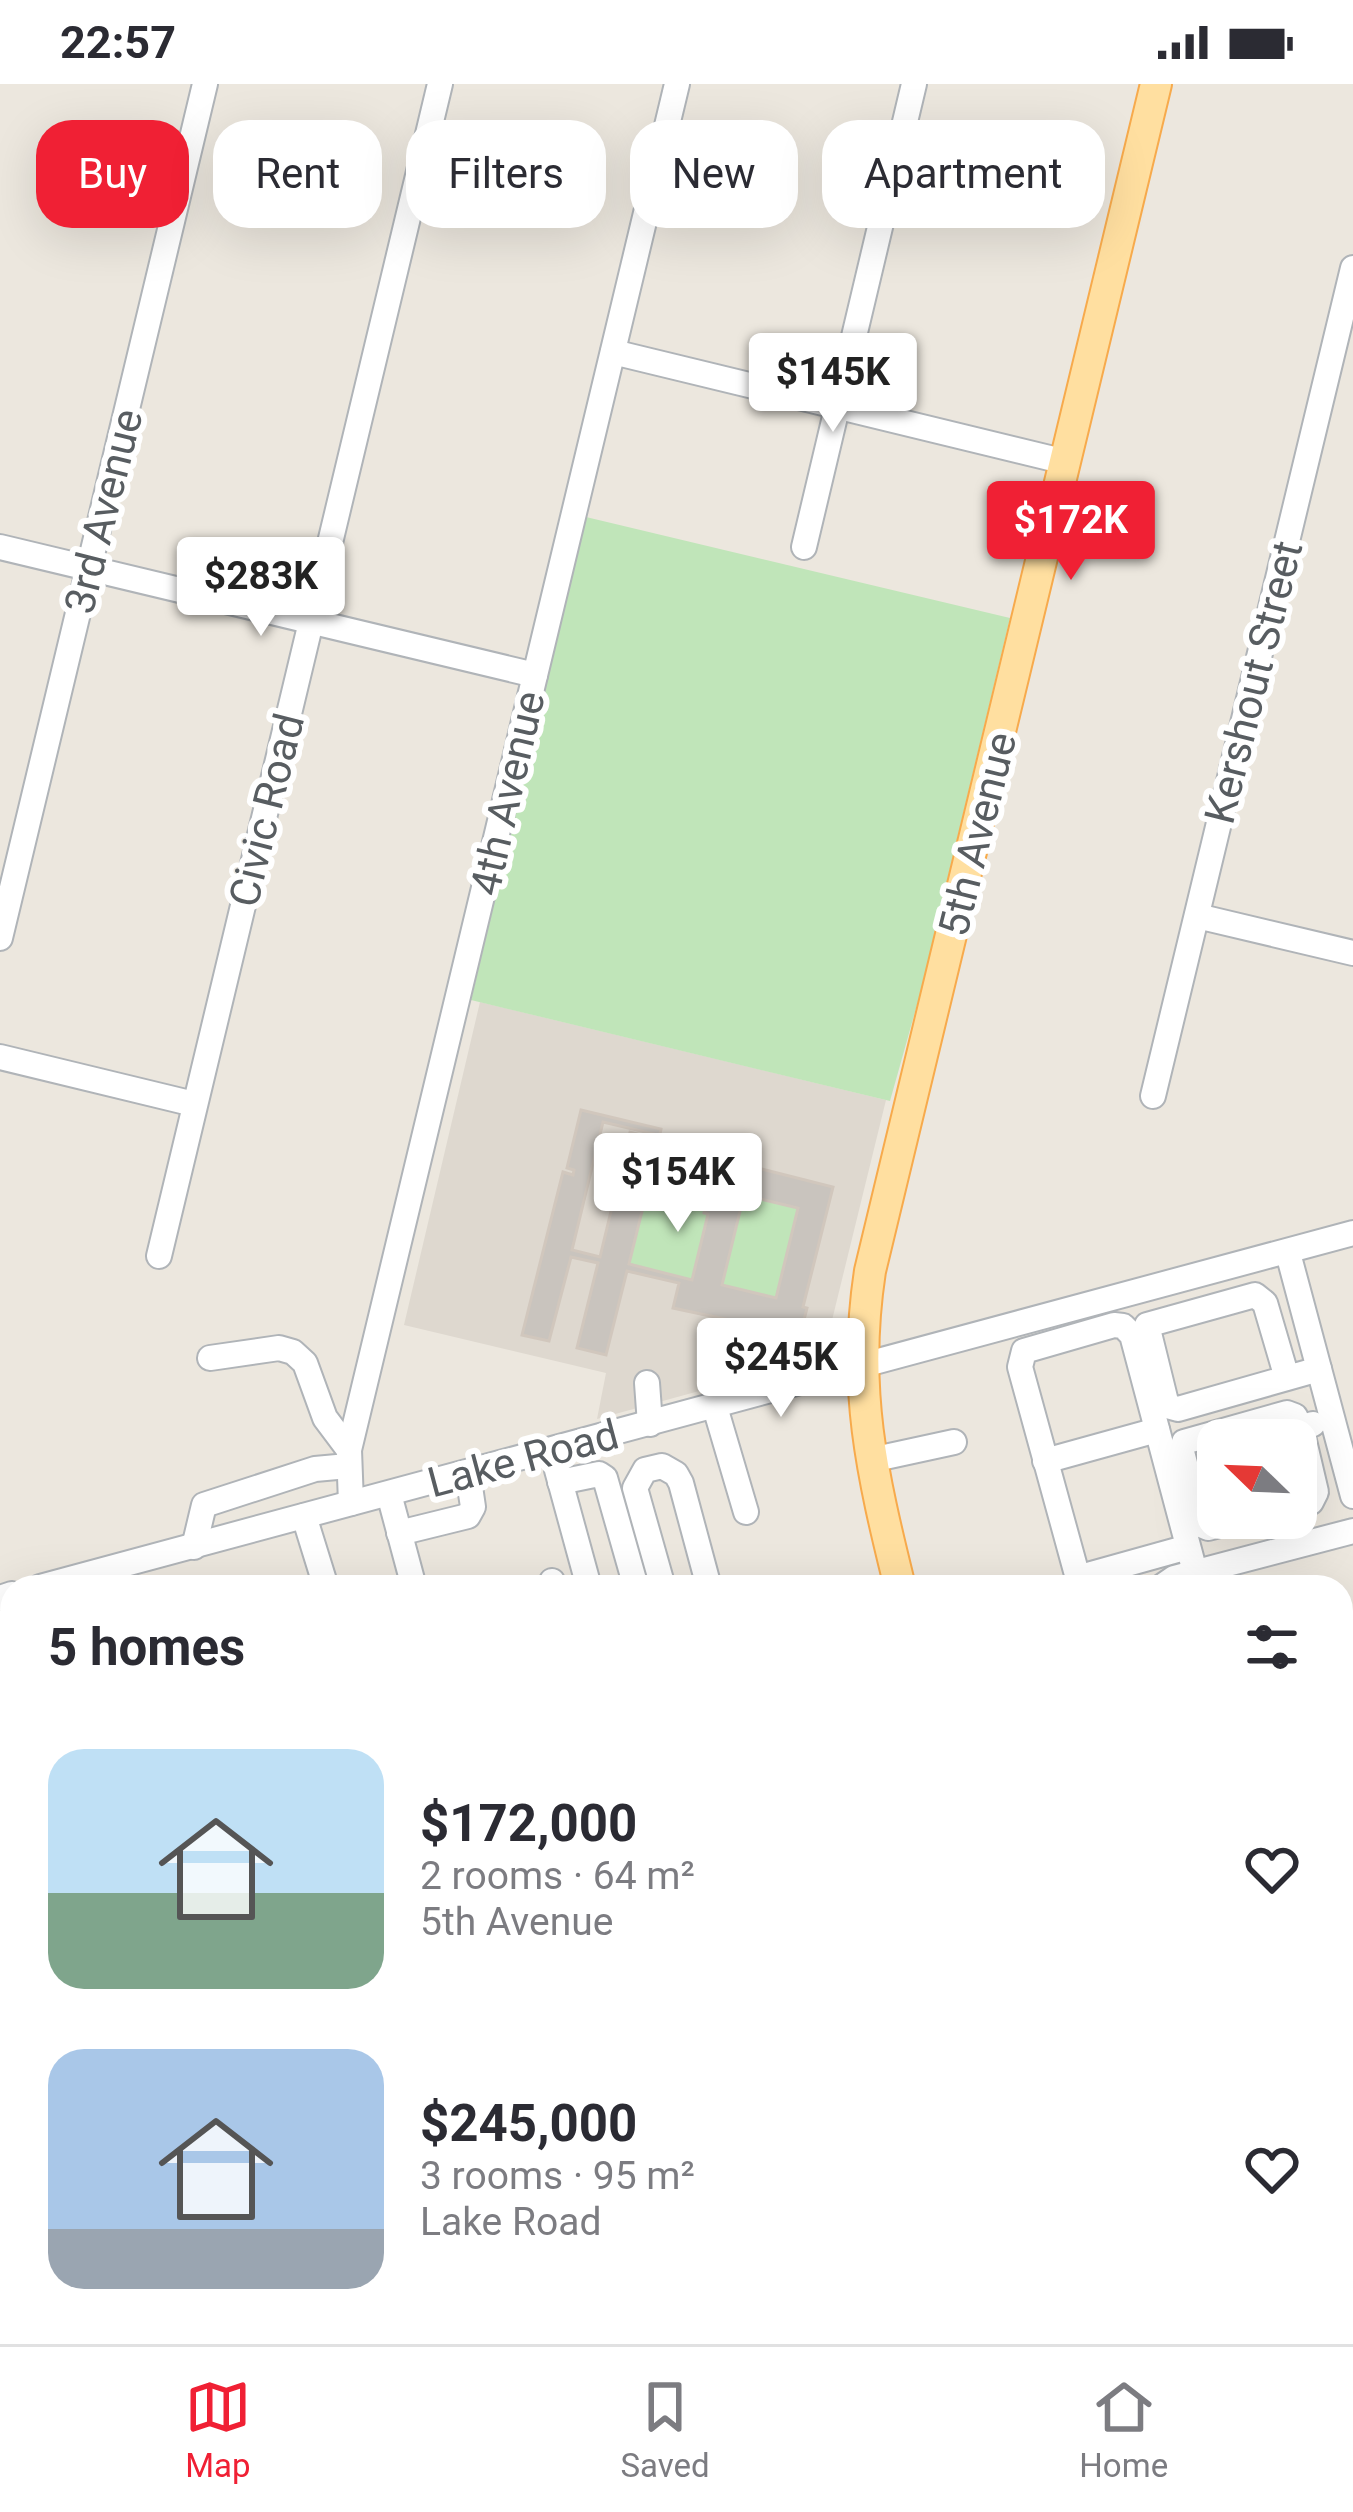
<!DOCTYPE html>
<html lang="en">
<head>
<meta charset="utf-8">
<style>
  :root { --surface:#fff; --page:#f7f7f7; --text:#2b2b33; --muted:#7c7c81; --line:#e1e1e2; --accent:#f02034 }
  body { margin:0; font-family:Roboto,sans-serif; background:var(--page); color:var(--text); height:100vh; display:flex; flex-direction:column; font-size:45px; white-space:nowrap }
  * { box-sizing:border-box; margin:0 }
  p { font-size:39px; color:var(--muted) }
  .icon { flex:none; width:66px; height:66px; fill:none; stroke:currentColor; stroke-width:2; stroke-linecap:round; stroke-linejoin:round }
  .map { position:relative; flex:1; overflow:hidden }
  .drawer { position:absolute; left:0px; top:1491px; width:1353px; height:771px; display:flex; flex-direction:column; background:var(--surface); border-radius:36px 36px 0 0; box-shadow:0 12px 48px #0002 }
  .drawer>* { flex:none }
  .top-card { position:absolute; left:36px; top:36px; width:1281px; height:108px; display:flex; gap:24px }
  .needle { width:78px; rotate:293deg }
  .tools { position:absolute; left:1197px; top:1335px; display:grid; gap:24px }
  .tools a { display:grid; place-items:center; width:120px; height:120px; border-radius:24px; background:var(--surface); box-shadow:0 12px 48px #0002; font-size:60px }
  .price { position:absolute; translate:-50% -102px; padding:0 27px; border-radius:12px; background:#fff; color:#222; font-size:39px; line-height:78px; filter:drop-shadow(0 3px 6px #0008) }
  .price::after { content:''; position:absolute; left:50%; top:72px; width:36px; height:27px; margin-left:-18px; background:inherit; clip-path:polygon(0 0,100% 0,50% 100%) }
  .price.selected { background:var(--accent); color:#fff }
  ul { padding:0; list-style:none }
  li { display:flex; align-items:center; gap:36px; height:300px; padding:0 48px }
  li span { display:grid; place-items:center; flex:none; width:336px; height:240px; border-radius:36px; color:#555 }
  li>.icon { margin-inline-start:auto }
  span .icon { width:144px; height:144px; fill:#fffc; stroke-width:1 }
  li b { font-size:51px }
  h2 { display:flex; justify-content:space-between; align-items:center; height:144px; padding:0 48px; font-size:51px }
  .chip { padding:0 42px; border-radius:36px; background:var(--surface); box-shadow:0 12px 48px #0002; font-size:42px; line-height:108px }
  .chip.selected { background:var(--accent); color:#fff }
  .status { display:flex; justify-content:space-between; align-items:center; height:84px; padding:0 60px; background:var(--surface); direction:ltr }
  .status svg { height:33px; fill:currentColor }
  .menu { display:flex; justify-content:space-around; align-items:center; height:168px; border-top:3px solid var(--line); background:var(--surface); font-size:33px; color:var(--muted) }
  .menu a { display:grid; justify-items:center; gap:6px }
  .menu .selected { color:var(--accent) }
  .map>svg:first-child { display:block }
  .education { fill:#ded8cf }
  .green { fill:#c0e5b9 }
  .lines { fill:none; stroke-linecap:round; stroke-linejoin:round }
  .canal { stroke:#9be5ff; stroke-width:21 }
  .building { fill:#c9c4be; stroke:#d1c7bd; stroke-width:3; fill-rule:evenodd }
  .minor-casing { stroke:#b0b4b8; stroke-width:28 }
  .major-casing { stroke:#f7aa4c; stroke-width:34 }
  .minor { stroke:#fff; stroke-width:24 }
  .major { stroke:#ffdfa0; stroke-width:30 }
  .labels { text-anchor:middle; stroke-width:12; stroke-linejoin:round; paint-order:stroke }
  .street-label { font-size:42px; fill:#585d61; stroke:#fff }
</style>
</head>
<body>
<div class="status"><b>22:57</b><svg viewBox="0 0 49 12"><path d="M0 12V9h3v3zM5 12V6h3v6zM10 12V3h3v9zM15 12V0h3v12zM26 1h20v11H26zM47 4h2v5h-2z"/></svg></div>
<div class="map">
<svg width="1353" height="2260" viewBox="0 0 1353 2260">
  <rect width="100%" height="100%" fill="#ece7de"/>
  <g class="education">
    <path d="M 480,918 L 886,1016 L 823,1273 L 597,1335 L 606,1289 L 404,1241 Z"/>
    <path d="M 634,2250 L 1072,2250 L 1075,2260 L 637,2260 Z"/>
  </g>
  <g class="green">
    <path d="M 586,433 L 1010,534 L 920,910 L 890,1017 L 471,916 Z"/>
    <path d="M 652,1087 L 715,1102 L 713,1110 L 709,1110 L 704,1128 L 708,1130 L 692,1196 L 629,1180 Z"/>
    <path d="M 744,1111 L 798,1124 L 776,1214 L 722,1201 Z"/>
  </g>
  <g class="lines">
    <g class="canal">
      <path d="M 0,1548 L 12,1557"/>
      <path d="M 1341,2008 L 1353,2014"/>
    </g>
  </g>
  <g class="building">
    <path d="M 581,1026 L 661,1045 L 654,1080 L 717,1095 L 722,1075 L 833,1103 L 803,1223 L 807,1224 L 803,1240 L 813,1243 L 809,1257 L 780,1250 L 781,1247 L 673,1224 L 679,1199 L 627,1187 L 606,1271 L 577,1264 L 598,1179 L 571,1173 L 549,1257 L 522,1251 L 563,1088 L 573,1091 L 574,1086 L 567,1084 ZM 603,1038 L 654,1050 L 653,1054 L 630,1048 L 600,1173 L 572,1166 ZM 652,1087 L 715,1102 L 713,1110 L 709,1109 L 704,1129 L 708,1130 L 692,1196 L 629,1180 ZM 744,1111 L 798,1124 L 776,1214 L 722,1201 Z"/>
    <path d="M 809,2250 L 848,2250 L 850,2260 L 812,2260 Z"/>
    <path d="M 887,2250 L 961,2250 L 964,2260 L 930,2260 L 928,2252 L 898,2260 L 863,2260 L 891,2255 Z"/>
  </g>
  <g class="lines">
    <g class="minor-casing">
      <g id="minor">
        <path d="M 613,268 L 1066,378"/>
        <path d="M 0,463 L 535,591"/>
        <path d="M 804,463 L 914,0"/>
        <path d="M 1197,832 L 1353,869"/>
        <path d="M 0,854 L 205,0"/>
        <path d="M 0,973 L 194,1020"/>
        <path d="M 1153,1012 L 1353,184"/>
        <path d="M 1288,1169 L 1353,1412"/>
        <path d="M 159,1172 L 440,0"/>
        <path d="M 210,1274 L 279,1264 L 293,1268 L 305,1279 L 325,1334 L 349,1366"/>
        <path d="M 1287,1294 L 1265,1219 L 1255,1211 L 1147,1241 L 1167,1322 L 1178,1325 L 1319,1285"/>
        <path d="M 647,1299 L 650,1340"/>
        <path d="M 715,1323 L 746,1428"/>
        <path d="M 871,1376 L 954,1358"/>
        <path d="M 1045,1377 L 1157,1346"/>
        <path d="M 557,1386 L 589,1503"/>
        <path d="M 560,1398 L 599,1390 L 605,1394 L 636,1503"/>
        <path d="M 389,1410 L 414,1503"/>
        <path d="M 351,1419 L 349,1366 L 677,0"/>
        <path d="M 1296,1422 L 1311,1418 L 1316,1408 L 1301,1344 L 1313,1340"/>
        <path d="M 304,1432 L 326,1503"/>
        <path d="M 1248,1434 L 1208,1444 L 1201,1441 L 1182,1368 L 1184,1358 L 1287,1329 L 1295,1332 L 1301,1344"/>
        <path d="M 399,1449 L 468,1432 L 473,1423 L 468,1389"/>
        <path d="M 194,1463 L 204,1421 L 315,1385 L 348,1382"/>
        <path d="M 1188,1463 L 1084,1492 L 1076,1487 L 1020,1283 L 1024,1267 L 1114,1241 L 1123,1242 L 1132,1251 L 1195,1488"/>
        <path d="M 552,1497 L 554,1503"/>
        <path d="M 40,1503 L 1353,1149"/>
        <path d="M 663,1503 L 635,1404 L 645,1386 L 662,1382 L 676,1390 L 681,1399 L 709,1503"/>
        <path d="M 1161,1503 L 1174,1494 L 1353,1447"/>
        <path d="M 0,1514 L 12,1510"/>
        <path d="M 0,1668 L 12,1666"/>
        <path d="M 0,1731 L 12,1776"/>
        <path d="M 0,1811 L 12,1812"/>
        <path d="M 139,2250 L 141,2260"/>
        <path d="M 378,2250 L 381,2260"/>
        <path d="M 1336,2250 L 1339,2260"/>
        <path d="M 568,2260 L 605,2250"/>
      </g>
    </g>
    <g class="major-casing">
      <g id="major">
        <path d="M 900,1503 C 872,1390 852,1304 870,1187 L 1156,0"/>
        <path d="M 1097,2250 L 1100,2260"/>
      </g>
    </g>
    <use href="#minor" class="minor"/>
    <use href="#major" class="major"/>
  </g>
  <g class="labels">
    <g class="street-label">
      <text transform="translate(103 427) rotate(-76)" y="15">3rd Avenue</text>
      <text transform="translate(1253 598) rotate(-76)" y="15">Kershout Street</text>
      <text transform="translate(507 709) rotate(-77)" y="15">4th Avenue</text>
      <text transform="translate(266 726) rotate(-76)" y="15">Civic Road</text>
      <text transform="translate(977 750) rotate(-76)" y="15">5th Avenue</text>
      <text transform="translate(523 1374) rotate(-15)" y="15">Lake Road</text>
    </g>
  </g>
</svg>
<div class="tools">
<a><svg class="needle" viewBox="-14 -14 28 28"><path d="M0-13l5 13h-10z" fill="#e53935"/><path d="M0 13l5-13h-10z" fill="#7c7c81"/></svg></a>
</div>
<b class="price" style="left:833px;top:351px">$145K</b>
<b class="price selected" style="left:1071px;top:499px">$172K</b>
<b class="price" style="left:261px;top:555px">$283K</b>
<b class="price" style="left:678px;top:1151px">$154K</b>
<b class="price" style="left:781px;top:1336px">$245K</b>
<div class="top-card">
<a class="chip selected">Buy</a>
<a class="chip">Rent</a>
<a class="chip">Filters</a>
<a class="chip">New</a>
<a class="chip">Apartment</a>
</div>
<section class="drawer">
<h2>5 homes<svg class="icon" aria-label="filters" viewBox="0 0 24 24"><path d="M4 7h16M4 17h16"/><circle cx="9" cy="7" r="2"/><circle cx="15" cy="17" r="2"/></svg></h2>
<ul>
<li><span style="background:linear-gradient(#bfe0f5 60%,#7fa58c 0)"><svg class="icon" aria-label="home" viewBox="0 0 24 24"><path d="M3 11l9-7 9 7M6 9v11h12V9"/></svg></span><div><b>$172,000</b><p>2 rooms · 64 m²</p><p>5th Avenue</p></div><svg class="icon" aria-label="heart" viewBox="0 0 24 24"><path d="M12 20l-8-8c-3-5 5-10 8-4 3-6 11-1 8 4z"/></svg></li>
<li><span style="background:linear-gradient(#a9c7e8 75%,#9aa5b1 0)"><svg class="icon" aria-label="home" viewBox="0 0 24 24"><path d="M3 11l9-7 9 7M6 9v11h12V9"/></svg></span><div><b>$245,000</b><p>3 rooms · 95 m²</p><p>Lake Road</p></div><svg class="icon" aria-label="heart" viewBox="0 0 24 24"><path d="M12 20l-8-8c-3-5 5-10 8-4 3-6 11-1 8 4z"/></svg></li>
</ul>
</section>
</div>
<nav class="menu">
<a class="selected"><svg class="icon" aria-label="map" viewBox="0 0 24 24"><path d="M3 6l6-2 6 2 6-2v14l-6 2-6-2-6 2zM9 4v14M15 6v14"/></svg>Map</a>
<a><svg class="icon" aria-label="saved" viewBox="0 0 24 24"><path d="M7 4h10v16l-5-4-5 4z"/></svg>Saved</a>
<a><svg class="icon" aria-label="home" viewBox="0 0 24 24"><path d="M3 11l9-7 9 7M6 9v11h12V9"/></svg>Home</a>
</nav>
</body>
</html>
